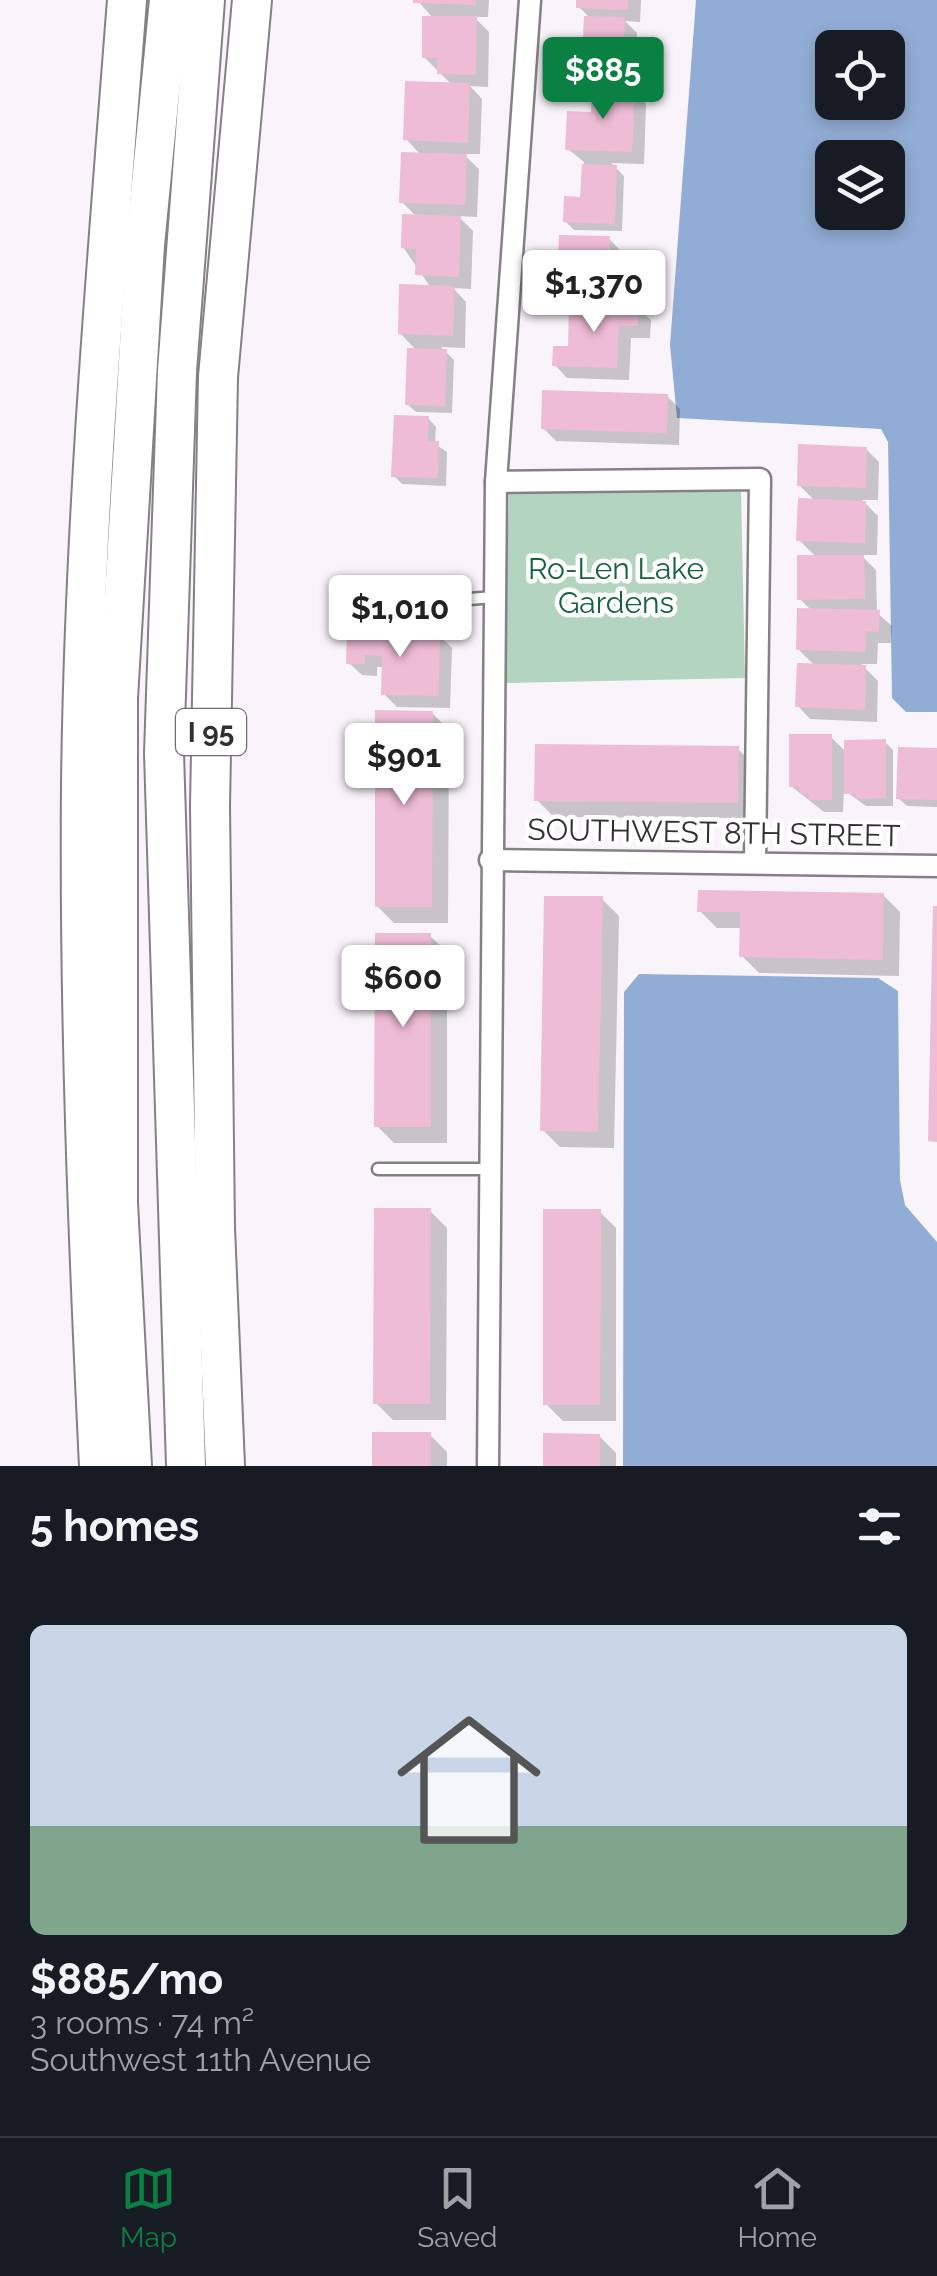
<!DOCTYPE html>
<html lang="en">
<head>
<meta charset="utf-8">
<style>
  :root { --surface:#171b24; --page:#242831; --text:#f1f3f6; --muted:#9ea1a6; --line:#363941; --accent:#0b8043 }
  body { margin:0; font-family:Raleway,sans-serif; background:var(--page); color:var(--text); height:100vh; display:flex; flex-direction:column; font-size:38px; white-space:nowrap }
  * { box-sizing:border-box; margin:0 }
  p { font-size:32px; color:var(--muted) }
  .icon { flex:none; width:55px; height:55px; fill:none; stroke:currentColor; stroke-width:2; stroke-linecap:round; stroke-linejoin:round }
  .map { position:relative; height:1466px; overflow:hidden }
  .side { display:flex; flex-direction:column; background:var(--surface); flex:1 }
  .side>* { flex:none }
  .controls { position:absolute; left:815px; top:30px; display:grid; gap:20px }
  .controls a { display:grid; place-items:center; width:90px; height:90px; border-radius:15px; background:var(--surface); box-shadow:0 5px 15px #0003; font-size:50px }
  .price { position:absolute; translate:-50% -85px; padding:0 22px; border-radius:10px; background:#fff; color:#222; font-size:32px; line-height:65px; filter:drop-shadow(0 2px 5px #0008) }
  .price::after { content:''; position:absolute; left:50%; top:60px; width:30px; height:22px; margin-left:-15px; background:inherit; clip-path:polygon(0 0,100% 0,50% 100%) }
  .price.on { background:var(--accent); color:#fff }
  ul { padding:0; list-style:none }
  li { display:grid; align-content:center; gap:20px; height:530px; padding:0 30px }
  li+li { border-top:2px solid var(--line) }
  li span { display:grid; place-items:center; height:310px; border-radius:15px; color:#555 }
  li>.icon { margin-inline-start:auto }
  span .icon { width:180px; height:180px; fill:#fffc; stroke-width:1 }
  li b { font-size:42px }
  h2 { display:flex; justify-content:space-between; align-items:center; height:120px; padding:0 30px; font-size:42px }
  .menu { display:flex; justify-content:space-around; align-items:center; height:140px; border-top:2px solid var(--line); background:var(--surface); font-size:28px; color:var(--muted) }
  .menu a { display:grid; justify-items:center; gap:5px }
  .menu .on { color:var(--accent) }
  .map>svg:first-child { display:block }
  .green { fill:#b3d4bf }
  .water { fill:#92add5; fill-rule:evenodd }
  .shadow { fill:#0003 }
  .building { fill:#eebcd5 }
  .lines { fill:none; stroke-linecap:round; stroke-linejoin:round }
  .service-casing { stroke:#858086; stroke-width:15 }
  .minor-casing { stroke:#858086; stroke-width:25 }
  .motorway-casing { stroke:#858086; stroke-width:42 }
  .service { stroke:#fff; stroke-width:10 }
  .minor { stroke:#fff; stroke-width:20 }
  .motorway { stroke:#fff; stroke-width:38 }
  .labels { text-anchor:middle; stroke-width:9; stroke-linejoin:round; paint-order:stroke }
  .shield { fill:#fff; stroke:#706d70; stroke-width:2.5 }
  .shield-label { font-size:28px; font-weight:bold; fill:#322f32 }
  .park-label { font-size:30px; fill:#15623d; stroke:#fff }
  .street-label { font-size:30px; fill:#322f32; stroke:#fff }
</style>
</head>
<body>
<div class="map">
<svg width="937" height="1466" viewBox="0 0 937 1466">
  <rect width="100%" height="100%" fill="#f9f4fa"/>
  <path class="green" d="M 509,492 L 741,492 L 745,678 L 504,683 Z"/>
  <g class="water">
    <path d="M 696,0 L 937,0 L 937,712 L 906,712 L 892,698 L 888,442 L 881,429 L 677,418 L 670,345 ZM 832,48 L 888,48 L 888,102 L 832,102 ZM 832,158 L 888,158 L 888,212 L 832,212 Z"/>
    <path d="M 639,974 L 878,978 L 898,991 L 900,1180 L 905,1205 L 937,1242 L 937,1466 L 623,1466 L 624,992 Z"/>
  </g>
  <g class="shadow">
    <path d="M 417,0 L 489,0 L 488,17 L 474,17 L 489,32 L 488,87 L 470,86 L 482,99 L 480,154 L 463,154 L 479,169 L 477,217 L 458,216 L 473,231 L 471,289 L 453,288 L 466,302 L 465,348 L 441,347 L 454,360 L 452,413 L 416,412 L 407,404 L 417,351 L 400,333 L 431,288 L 403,247 L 417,217 L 402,202 L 421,155 L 406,139 L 452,85 L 424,57 L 433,18 Z"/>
    <path d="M 579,0 L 641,0 L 640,22 L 625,21 L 637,33 L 634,92 L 646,104 L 644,164 L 611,163 L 624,176 L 622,231 L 574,230 L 565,221 L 583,199 L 584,162 L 568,149 L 593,115 L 594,91 L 575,78 L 590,18 L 579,7 Z"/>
    <path d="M 609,239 L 622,252 L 620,307 L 638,308 L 651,320 L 650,338 L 631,338 L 629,380 L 567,378 L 555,365 L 570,349 L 572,302 L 559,290 Z"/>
    <path d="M 667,396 L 680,409 L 679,445 L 556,441 L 543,428 Z"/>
    <path d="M 428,418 L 436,427 L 435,444 L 447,452 L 446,486 L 402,484 L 394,476 Z"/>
    <path d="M 866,449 L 879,462 L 878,500 L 862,500 L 878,516 L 877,555 L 861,555 L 876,570 L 877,613 L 892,626 L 891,643 L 878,643 L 877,664 L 861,664 L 878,681 L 877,722 L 810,719 L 798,706 L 815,666 L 798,649 L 812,611 L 800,599 L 816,557 L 799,540 L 816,502 L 799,485 Z"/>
    <path d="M 350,633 L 439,635 L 452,648 L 450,708 L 397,707 L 384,694 L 385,667 L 377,667 L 377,676 L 362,675 L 349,663 Z"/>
    <path d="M 432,713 L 449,730 L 448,923 L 394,923 L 377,906 Z"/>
    <path d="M 831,737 L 847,753 L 885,742 L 893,750 L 893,806 L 866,806 L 844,790 L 843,812 L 824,812 L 791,786 Z"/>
    <path d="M 737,748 L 754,765 L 754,818 L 554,817 L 537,800 Z"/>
    <path d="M 937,751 L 937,807 L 907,806 L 898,798 Z"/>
    <path d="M 883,895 L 900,912 L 899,976 L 759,973 L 742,956 L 742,928 L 717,928 L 700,911 Z"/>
    <path d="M 602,899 L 619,916 L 614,1148 L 560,1147 L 543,1130 Z"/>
    <path d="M 430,936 L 447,952 L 447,1143 L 394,1143 L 377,1126 Z"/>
    <path d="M 430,1211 L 447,1228 L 446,1420 L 393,1420 L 376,1403 Z"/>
    <path d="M 599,1211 L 616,1228 L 616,1421 L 563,1421 L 546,1404 Z"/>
    <path d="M 430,1435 L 447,1452 L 447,1466 L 374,1466 Z"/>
    <path d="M 599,1436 L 616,1453 L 616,1466 L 545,1466 Z"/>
  </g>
  <g class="building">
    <path d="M 413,0 L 476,0 L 476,5 L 413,3 Z"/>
    <path d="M 576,0 L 628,0 L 628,10 L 576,8 Z"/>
    <path d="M 422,16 L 477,16 L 476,75 L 437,74 L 437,58 L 422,58 Z"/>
    <path d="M 584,16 L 625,17 L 623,80 L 573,79 L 574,38 L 583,38 Z"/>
    <path d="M 405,81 L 470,83 L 468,143 L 403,140 Z"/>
    <path d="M 592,87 L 635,88 L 632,152 L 565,150 L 567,111 L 591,112 Z"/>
    <path d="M 401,152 L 467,154 L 465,205 L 399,203 Z"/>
    <path d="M 582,164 L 617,165 L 615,224 L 563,222 L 564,196 L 580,197 Z"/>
    <path d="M 402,214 L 461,216 L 459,277 L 415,275 L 416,249 L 401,248 Z"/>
    <path d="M 559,235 L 610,236 L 608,292 L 557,291 Z"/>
    <path d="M 399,284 L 455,286 L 453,336 L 398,334 Z"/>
    <path d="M 569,303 L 639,305 L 638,326 L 619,326 L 617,368 L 552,366 L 553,346 L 568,346 Z"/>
    <path d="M 407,348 L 447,349 L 445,406 L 405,405 Z"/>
    <path d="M 542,390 L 668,394 L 667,433 L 541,429 Z"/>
    <path d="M 394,415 L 429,416 L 428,441 L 439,441 L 438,478 L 391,477 Z"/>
    <path d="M 798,444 L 867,447 L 866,488 L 797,486 Z"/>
    <path d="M 798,498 L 866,501 L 865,543 L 796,541 Z"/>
    <path d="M 797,555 L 864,555 L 865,599 L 797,600 Z"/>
    <path d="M 797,608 L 880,610 L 879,632 L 866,631 L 865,652 L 796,650 Z"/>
    <path d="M 347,631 L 440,633 L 439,696 L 381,695 L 382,656 L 365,655 L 365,664 L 346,664 Z"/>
    <path d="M 797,663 L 866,665 L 865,710 L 795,707 Z"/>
    <path d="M 375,710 L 433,711 L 432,907 L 375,907 Z"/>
    <path d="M 789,734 L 832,734 L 832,800 L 809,800 L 809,794 L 800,794 L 799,787 L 789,787 Z"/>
    <path d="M 886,739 L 886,798 L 856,799 L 855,794 L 844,794 L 844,740 Z"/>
    <path d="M 535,744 L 739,746 L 738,803 L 534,801 Z"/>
    <path d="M 898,747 L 937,748 L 937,800 L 896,799 Z"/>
    <path d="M 698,890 L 884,893 L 883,960 L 739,957 L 740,912 L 697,912 Z"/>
    <path d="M 544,896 L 603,896 L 598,1132 L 540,1131 Z"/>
    <path d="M 933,906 L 937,906 L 937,1142 L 928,1141 Z"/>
    <path d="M 375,933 L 431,933 L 431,1127 L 374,1127 Z"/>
    <path d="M 374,1208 L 431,1208 L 430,1404 L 373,1404 Z"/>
    <path d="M 543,1209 L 601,1209 L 600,1405 L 543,1405 Z"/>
    <rect x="372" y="1432" width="59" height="34"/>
    <path d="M 543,1433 L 600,1434 L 600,1466 L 543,1466 Z"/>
  </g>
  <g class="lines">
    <g class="service-casing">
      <g id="service">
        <path d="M 384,606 L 494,597"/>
        <path d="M 378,1169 L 489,1169"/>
      </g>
    </g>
    <g class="minor-casing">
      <g id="minor">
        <path d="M 496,482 L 760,479 L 755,863"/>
        <path d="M 490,860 L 937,866"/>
        <path d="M 488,1466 L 496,482 L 530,0"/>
      </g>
    </g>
    <g class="motorway-casing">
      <g id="motorway">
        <path d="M 99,1466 C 88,1239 79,1012 81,785 C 84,523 107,261 127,0"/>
        <path d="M 132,1466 L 118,1203 L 118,698 L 145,245 L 169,0"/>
        <path d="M 186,1466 L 164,753 L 177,371 L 205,0"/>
        <path d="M 225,1466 L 215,1228 L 210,806 L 218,377 L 252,0"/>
      </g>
    </g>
    <use href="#service" class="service"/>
    <use href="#minor" class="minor"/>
    <use href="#motorway" class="motorway"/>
  </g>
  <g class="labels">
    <rect class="shield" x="176" y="709" width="70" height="46" rx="8"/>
    <g class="shield-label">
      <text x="211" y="742">I 95</text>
    </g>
    <g class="park-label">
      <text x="616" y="579">Ro-Len Lake<tspan x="616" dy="34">Gardens</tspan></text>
    </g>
    <g class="street-label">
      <text transform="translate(714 833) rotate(1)" y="10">SOUTHWEST 8TH STREET</text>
    </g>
  </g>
</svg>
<div class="controls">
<a><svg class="icon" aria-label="locate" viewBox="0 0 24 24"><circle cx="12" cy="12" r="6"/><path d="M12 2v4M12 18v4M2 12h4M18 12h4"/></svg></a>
<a><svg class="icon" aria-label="layers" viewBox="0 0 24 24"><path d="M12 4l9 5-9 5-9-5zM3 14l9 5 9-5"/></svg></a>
</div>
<b class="price on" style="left:603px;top:122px">$885</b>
<b class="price" style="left:594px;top:335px">$1,370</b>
<b class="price" style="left:400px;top:660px">$1,010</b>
<b class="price" style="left:404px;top:808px">$901</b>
<b class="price" style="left:403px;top:1030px">$600</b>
</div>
<section class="side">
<h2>5 homes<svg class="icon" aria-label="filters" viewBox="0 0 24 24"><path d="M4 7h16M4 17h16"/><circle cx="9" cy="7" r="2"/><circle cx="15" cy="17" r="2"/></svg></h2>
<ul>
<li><span style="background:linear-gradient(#c9d6e8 65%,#7fa58c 0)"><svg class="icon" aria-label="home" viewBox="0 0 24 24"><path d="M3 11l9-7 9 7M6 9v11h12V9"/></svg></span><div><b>$885/mo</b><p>3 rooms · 74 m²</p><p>Southwest 11th Avenue</p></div></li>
</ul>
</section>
<nav class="menu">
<a class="on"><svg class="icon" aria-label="map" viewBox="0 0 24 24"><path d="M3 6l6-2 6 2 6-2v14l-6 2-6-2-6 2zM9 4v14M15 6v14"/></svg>Map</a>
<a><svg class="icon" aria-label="saved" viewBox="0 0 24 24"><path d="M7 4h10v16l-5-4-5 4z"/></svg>Saved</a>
<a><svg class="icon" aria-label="home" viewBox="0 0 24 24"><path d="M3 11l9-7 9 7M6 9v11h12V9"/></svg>Home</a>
</nav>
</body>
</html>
